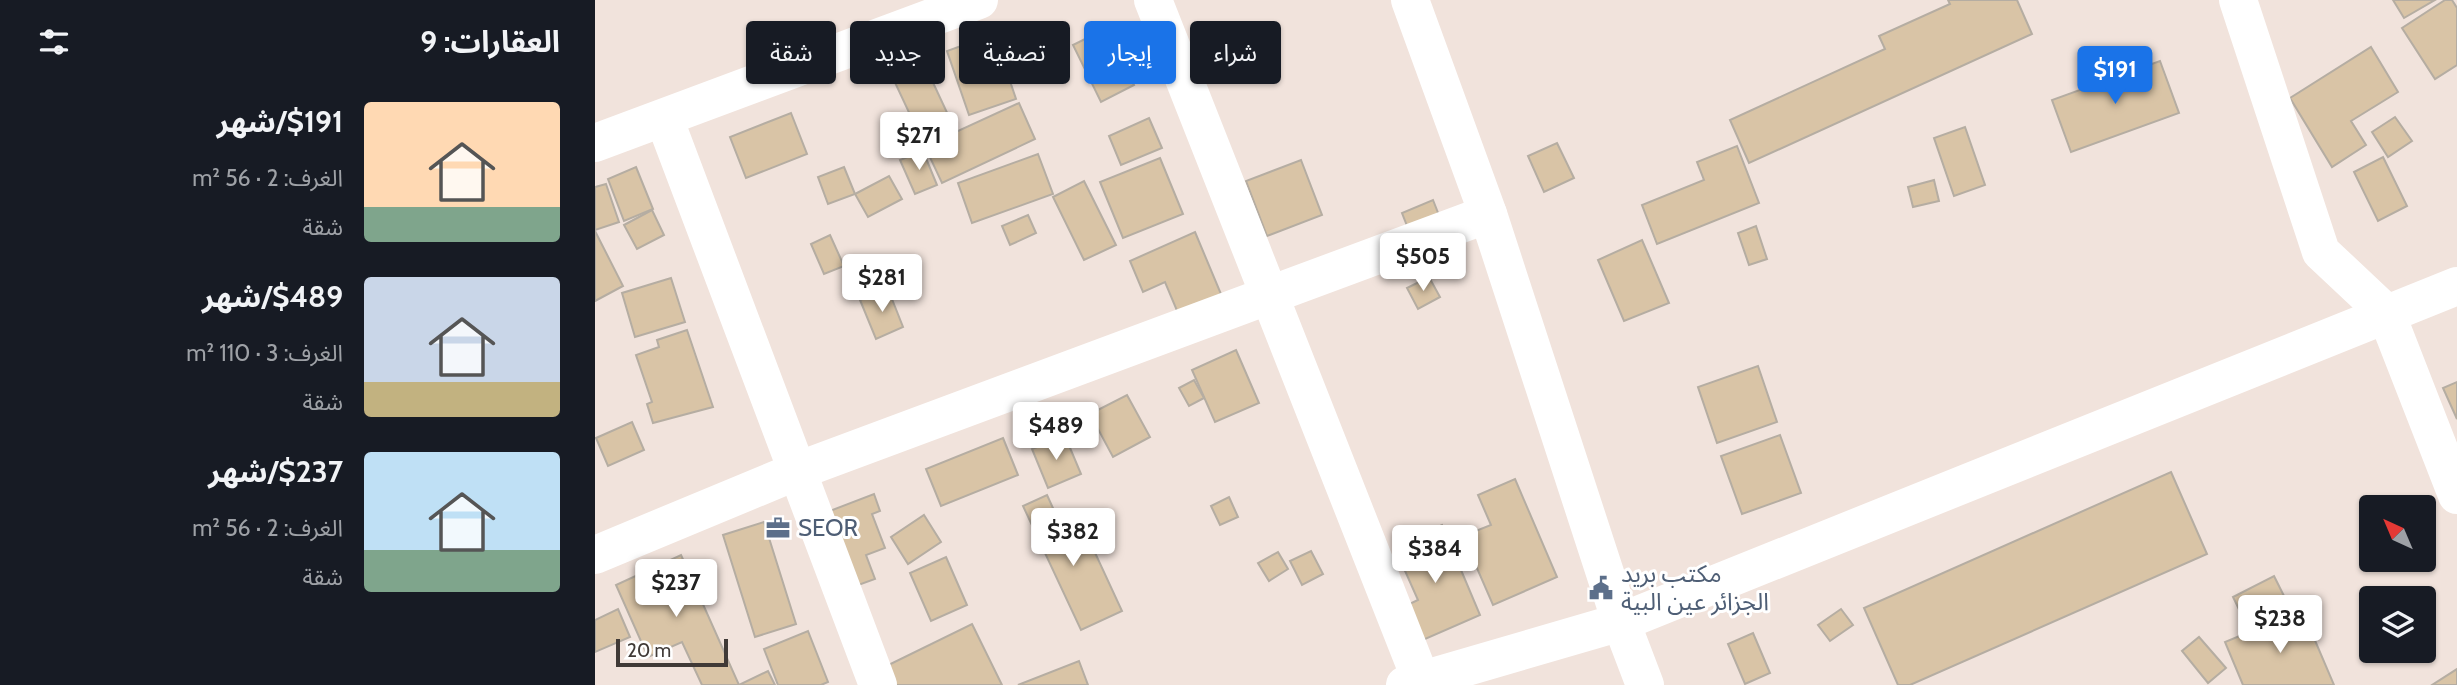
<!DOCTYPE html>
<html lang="ar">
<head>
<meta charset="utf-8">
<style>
  :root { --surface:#171b24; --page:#242831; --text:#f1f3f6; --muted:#9ea1a6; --accent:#1a73e8 }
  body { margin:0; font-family:Cabin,"Noto Sans Arabic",sans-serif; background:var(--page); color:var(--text); direction:rtl; height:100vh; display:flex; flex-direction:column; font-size:26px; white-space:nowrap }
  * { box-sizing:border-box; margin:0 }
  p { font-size:23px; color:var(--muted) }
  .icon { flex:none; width:38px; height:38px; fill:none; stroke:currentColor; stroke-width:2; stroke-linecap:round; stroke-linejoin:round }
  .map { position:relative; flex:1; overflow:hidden; direction:ltr }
  .panel { display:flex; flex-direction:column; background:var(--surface); width:595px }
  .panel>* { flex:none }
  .guide { position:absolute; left:21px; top:21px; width:665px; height:63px; direction:rtl; display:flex; gap:14px }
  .needle { width:46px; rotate:316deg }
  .tools { position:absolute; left:1764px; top:495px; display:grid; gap:14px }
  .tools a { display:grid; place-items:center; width:77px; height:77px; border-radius:7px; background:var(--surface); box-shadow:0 2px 5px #0004; font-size:35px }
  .scale { position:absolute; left:21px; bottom:18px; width:112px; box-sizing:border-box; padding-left:7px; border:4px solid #403a37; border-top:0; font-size:19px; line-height:24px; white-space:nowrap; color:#403a37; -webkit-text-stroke:5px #fff; paint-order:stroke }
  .price { position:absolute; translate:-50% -60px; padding:0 16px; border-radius:7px; background:#fff; color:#222; font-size:23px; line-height:46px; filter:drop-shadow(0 2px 4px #0008) }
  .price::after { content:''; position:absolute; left:50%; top:42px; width:21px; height:16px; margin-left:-10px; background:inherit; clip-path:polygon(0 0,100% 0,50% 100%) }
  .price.active { background:var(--accent); color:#fff }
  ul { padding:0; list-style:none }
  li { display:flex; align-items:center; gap:21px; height:175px; padding:0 35px }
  li span { display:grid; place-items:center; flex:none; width:196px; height:140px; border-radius:7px; color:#555 }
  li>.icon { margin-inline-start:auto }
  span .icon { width:84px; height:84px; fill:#fffc; stroke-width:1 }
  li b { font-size:30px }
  h2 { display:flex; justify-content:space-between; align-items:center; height:84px; padding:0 35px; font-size:30px }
  .tag { padding:0 24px; border-radius:7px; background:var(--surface); box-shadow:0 2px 5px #0004; font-size:24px; line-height:63px }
  .tag.active { background:var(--accent); color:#fff }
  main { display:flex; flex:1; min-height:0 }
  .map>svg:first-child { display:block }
  .building { fill:#d9c4a6; stroke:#b5ada2; stroke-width:2 }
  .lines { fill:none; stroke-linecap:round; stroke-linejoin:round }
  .minor { stroke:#fff; stroke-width:38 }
  .tertiary { stroke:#fff; stroke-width:38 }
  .labels { text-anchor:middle; stroke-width:6; stroke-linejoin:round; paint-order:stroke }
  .service-label { font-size:24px; fill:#4e5e75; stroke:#fff; text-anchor:start }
</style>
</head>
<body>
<main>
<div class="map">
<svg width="1862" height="685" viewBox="0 0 1862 685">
  <rect width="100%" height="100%" fill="#f1e3dc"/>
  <g class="building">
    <path d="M 1353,0 L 1422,0 L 1437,34 L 1154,163 L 1135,120 L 1290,49 L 1284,36 L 1355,4 Z"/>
    <path d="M 1798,0 L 1840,0 L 1809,18 Z"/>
    <path d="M 1850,0 L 1857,0 L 1862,8 L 1862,65 L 1840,79 L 1807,28 Z"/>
    <path d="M 510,29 L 539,85 L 506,102 L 478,45 Z"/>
    <path d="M 399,34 L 421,99 L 374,115 L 352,51 Z"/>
    <path d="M 1776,47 L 1803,92 L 1756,121 L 1771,145 L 1737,167 L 1695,98 Z"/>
    <path d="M 327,59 L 361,132 L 424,103 L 440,139 L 347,183 L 296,74 Z"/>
    <path d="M 1565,61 L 1584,113 L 1476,152 L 1457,100 Z"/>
    <path d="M 196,113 L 212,154 L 151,178 L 135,137 Z"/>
    <path d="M 1800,117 L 1817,141 L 1793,157 L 1777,132 Z"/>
    <path d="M 554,118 L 567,148 L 526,165 L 514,136 Z"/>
    <path d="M 1370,127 L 1390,185 L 1359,196 L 1339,138 Z"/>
    <path d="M 962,143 L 979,178 L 949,192 L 933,156 Z"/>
    <path d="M 1142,146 L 1164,203 L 1062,244 L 1047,205 L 1109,180 L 1102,162 Z"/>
    <path d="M 328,151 L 342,185 L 320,194 L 305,160 Z"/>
    <path d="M 443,154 L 458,194 L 377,223 L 363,183 Z"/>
    <path d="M 1788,157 L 1812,206 L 1783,221 L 1759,172 Z"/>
    <path d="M 565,158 L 588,214 L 528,238 L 505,182 Z"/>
    <path d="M 706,160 L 727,215 L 672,236 L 651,181 Z"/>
    <path d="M 41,167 L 58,209 L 29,221 L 13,179 Z"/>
    <path d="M 249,167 L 260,194 L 233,204 L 223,177 Z"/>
    <path d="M 294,176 L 307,199 L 273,217 L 260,194 Z"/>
    <path d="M 1339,180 L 1344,201 L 1318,207 L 1313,187 Z"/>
    <path d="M 489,181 L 521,245 L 489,260 L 458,197 Z"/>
    <path d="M 11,184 L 24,222 L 0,230 L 0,187 Z"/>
    <path d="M 838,200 L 847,223 L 816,236 L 807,213 Z"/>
    <path d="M 57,210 L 69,235 L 42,249 L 29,225 Z"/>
    <path d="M 433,215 L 441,233 L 415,245 L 407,226 Z"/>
    <path d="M 1161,226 L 1172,259 L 1154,265 L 1143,233 Z"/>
    <path d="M 0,231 L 28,286 L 0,301 Z"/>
    <path d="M 600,232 L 631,306 L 588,325 L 570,282 L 548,292 L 535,261 Z"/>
    <path d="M 235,235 L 249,266 L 229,274 L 216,244 Z"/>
    <path d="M 1047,240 L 1074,303 L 1029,321 L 1003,260 Z"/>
    <path d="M 834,277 L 845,297 L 823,309 L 812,288 Z"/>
    <path d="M 76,278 L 90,322 L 40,337 L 27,293 Z"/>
    <path d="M 293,289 L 308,327 L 281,339 L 265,300 Z"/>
    <path d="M 92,330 L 118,407 L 58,423 L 52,404 L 57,402 L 41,355 L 64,347 L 62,340 Z"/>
    <path d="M 641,350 L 664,403 L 620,422 L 597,370 Z"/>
    <path d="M 1163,366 L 1182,422 L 1122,443 L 1103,387 Z"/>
    <path d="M 599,380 L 609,398 L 594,406 L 584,388 Z"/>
    <path d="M 1862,382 L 1862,419 L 1848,388 Z"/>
    <path d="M 532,395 L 555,437 L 518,457 L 495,414 Z"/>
    <path d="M 37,422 L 49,450 L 13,466 L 1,438 Z"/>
    <path d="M 1185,435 L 1206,493 L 1147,514 L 1126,456 Z"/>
    <path d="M 470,436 L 486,474 L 453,488 L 437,449 Z"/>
    <path d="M 408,438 L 423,475 L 346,506 L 331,469 Z"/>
    <path d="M 1576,472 L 1612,554 L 1315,685 L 1303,685 L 1269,608 Z"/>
    <path d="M 920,479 L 962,577 L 898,605 L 868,536 L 896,525 L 883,495 Z"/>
    <path d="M 279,494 L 285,511 L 277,514 L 290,548 L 271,555 L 280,579 L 255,588 L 227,514 Z"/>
    <path d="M 452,495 L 478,552 L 496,544 L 527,611 L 486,630 L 428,506 Z"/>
    <path d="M 634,497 L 643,517 L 625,525 L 616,506 Z"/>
    <path d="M 329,515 L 346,542 L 313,564 L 296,537 Z"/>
    <path d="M 169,522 L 201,624 L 160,637 L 128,535 Z"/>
    <path d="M 847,525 L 885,615 L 821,643 L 806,608 L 823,600 L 799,546 Z"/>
    <path d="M 716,551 L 728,574 L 707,585 L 695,561 Z"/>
    <path d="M 683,552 L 693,569 L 674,581 L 663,563 Z"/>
    <path d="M 86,555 L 144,685 L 107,685 L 87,642 L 53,657 L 21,585 Z"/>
    <path d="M 351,557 L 372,605 L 336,621 L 315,573 Z"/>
    <path d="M 1679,576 L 1692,602 L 1650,622 L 1638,597 Z"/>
    <path d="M 23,609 L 35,637 L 0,652 L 0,620 Z"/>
    <path d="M 1246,609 L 1258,625 L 1235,641 L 1223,625 Z"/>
    <path d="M 1707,610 L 1739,685 L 1648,685 L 1630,642 Z"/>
    <path d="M 377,624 L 407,685 L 278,685 L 273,675 Z"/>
    <path d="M 213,631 L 233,682 L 226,685 L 183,685 L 169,649 Z"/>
    <path d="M 1158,633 L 1175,673 L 1150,684 L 1133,644 Z"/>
    <path d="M 1604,637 L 1631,668 L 1613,683 L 1587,651 Z"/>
    <path d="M 484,661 L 493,685 L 423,685 Z"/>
    <path d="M 1862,669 L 1862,685 L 1837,685 Z"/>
    <path d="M 173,671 L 180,685 L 144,685 Z"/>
  </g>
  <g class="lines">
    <g class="minor">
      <path d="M 558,0 L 828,685"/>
      <path d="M 815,0 L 893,214 L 1026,622 L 1050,685"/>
      <path d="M 1643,0 L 1726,252 L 1791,313 L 1862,495"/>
      <path d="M 69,118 L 283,685"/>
      <path d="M 0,143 L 384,0"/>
      <path d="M 0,555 L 202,471 L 893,214"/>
    </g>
    <path class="tertiary" d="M 810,685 L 1026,622 L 1862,286"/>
  </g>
  <defs>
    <g id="office-bare" transform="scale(1.89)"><path d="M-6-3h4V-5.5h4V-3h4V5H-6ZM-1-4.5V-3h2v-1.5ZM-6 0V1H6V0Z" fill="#5c6f8a" stroke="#fff" stroke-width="2.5" paint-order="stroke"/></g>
    <g id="civic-bare" transform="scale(1.89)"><path d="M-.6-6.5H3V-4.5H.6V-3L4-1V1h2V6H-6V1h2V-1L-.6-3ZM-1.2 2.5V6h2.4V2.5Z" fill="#5c6f8a" stroke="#fff" stroke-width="2.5" paint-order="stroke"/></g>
  </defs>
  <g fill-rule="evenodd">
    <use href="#office-bare" x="183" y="528"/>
    <use href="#civic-bare" x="1006" y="588"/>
  </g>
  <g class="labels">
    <g class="service-label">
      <text x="203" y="536">SEOR</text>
      <text x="1026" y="582">مكتب بريد<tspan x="1026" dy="28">الجزائر عين البية</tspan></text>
    </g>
  </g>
</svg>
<div class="tools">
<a><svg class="needle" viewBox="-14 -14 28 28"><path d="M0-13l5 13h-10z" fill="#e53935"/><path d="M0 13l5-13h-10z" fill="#9ea1a6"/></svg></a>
<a><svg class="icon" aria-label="layers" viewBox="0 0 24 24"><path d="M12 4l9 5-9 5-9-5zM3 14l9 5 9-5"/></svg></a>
</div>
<div class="scale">20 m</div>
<b class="price active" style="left:1520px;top:106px">$191</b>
<b class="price" style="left:324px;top:172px">$271</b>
<b class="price" style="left:828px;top:293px">$505</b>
<b class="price" style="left:287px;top:314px">$281</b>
<b class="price" style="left:461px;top:462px">$489</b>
<b class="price" style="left:478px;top:568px">$382</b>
<b class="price" style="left:840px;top:585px">$384</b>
<b class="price" style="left:81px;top:619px">$237</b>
<b class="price" style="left:1685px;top:655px">$238</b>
<div class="guide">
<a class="tag">شراء</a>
<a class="tag active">إيجار</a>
<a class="tag">تصفية</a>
<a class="tag">جديد</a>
<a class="tag">شقة</a>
</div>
</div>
<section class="panel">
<h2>العقارات: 9<svg class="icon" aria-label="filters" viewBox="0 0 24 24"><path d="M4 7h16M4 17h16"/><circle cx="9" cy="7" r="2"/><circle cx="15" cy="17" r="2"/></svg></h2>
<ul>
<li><span style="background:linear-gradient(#ffd9b3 75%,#7fa58c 0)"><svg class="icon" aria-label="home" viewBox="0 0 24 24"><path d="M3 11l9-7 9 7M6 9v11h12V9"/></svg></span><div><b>$191/شهر</b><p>الغرف: 2 · 56 m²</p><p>شقة</p></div></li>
<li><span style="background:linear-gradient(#c9d6e8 75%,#c2b280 0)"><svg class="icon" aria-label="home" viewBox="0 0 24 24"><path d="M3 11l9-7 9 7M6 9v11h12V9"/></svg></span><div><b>$489/شهر</b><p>الغرف: 3 · 110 m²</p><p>شقة</p></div></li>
<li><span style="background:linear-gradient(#bfe0f5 70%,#7fa58c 0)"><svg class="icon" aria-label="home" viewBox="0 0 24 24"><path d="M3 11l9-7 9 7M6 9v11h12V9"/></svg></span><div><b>$237/شهر</b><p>الغرف: 2 · 56 m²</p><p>شقة</p></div></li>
</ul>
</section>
</main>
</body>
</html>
